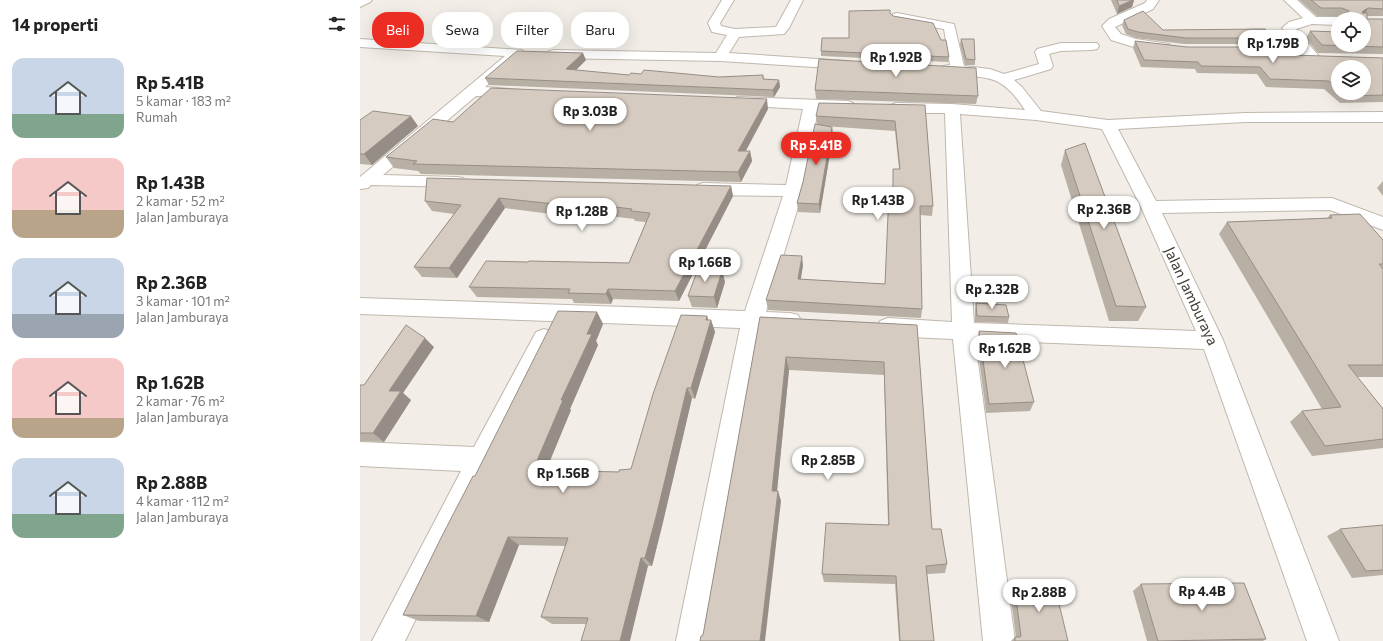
<!DOCTYPE html>
<html lang="id">
<head>
<meta charset="utf-8">
<style>
  :root { --surface:#fff; --page:#f2f2f2; --text:#222; --muted:#767676; --accent:#ec2d24 }
  body { margin:0; font-family:Commissioner,sans-serif; background:var(--page); color:var(--text); height:100vh; display:flex; flex-direction:column; font-size:15px; white-space:nowrap }
  * { box-sizing:border-box; margin:0 }
  p { font-size:13px; color:var(--muted) }
  .icon { flex:none; width:22px; height:22px; fill:none; stroke:currentColor; stroke-width:2; stroke-linecap:round; stroke-linejoin:round }
  .map { position:relative; flex:1; overflow:hidden }
  .side { display:flex; flex-direction:column; background:var(--surface); width:360px }
  .side>* { flex:none }
  .banner { position:absolute; left:12px; top:12px; width:380px; height:36px; display:flex; gap:8px }
  .tools { position:absolute; left:971px; top:12px; display:grid; gap:8px }
  .tools a { display:grid; place-items:center; width:40px; height:40px; border-radius:50%; background:var(--surface); box-shadow:0 4px 16px #0002; font-size:20px }
  .price { position:absolute; translate:-50% -34px; padding:0 9px; border-radius:14px; background:#fff; color:#222; font-size:13px; line-height:26px; filter:drop-shadow(0 1px 2px #0008) }
  .price::after { content:''; position:absolute; left:50%; top:24px; width:12px; height:9px; margin-left:-6px; background:inherit; clip-path:polygon(0 0,100% 0,50% 100%) }
  .price.current { background:var(--accent); color:#fff }
  ul { padding:0; list-style:none }
  li { display:flex; align-items:center; gap:12px; height:100px; padding:0 12px }
  li span { display:grid; place-items:center; flex:none; width:112px; height:80px; border-radius:12px; color:#555 }
  li>.icon { margin-inline-start:auto }
  span .icon { width:48px; height:48px; fill:#fffc; stroke-width:1 }
  li b { font-size:17px }
  h2 { display:flex; justify-content:space-between; align-items:center; height:48px; padding:0 12px; font-size:17px }
  .tag { padding:0 14px; border-radius:16px; background:var(--surface); box-shadow:0 4px 16px #0002; font-size:14px; line-height:36px }
  .tag.current { background:var(--accent); color:#fff }
  main { display:flex; flex:1; min-height:0 }
  .map>svg:first-child { display:block }
  .lines { fill:none; stroke-linecap:round; stroke-linejoin:round }
  .minor-casing { stroke:#c0b7ad; stroke-width:2 }
  .minor { fill:#fff; fill-rule:evenodd }
  .wall { fill:#b8afa5; fill-rule:evenodd }
  .shaded-wall { fill:#968e86 }
  .building { fill:#d6cbc0; stroke:#968e86 }
  .labels { text-anchor:middle; stroke-width:4; stroke-linejoin:round; paint-order:stroke }
  .street-label { font-size:15px; fill:#453e36; stroke:#fff }
</style>
</head>
<body>
<main>
<section class="side">
<h2>14 properti<svg class="icon" aria-label="filters" viewBox="0 0 24 24"><path d="M4 7h16M4 17h16"/><circle cx="9" cy="7" r="2"/><circle cx="15" cy="17" r="2"/></svg></h2>
<ul>
<li><span style="background:linear-gradient(#c9d6e8 70%,#7fa58c 0)"><svg class="icon" aria-label="home" viewBox="0 0 24 24"><path d="M3 11l9-7 9 7M6 9v11h12V9"/></svg></span><div><b>Rp 5.41B</b><p>5 kamar · 183 m²</p><p>Rumah</p></div></li>
<li><span style="background:linear-gradient(#f6c9c9 65%,#b9a48a 0)"><svg class="icon" aria-label="home" viewBox="0 0 24 24"><path d="M3 11l9-7 9 7M6 9v11h12V9"/></svg></span><div><b>Rp 1.43B</b><p>2 kamar · 52 m²</p><p>Jalan Jamburaya</p></div></li>
<li><span style="background:linear-gradient(#c9d6e8 70%,#9aa5b1 0)"><svg class="icon" aria-label="home" viewBox="0 0 24 24"><path d="M3 11l9-7 9 7M6 9v11h12V9"/></svg></span><div><b>Rp 2.36B</b><p>3 kamar · 101 m²</p><p>Jalan Jamburaya</p></div></li>
<li><span style="background:linear-gradient(#f6c9c9 75%,#b9a48a 0)"><svg class="icon" aria-label="home" viewBox="0 0 24 24"><path d="M3 11l9-7 9 7M6 9v11h12V9"/></svg></span><div><b>Rp 1.62B</b><p>2 kamar · 76 m²</p><p>Jalan Jamburaya</p></div></li>
<li><span style="background:linear-gradient(#c9d6e8 70%,#7fa58c 0)"><svg class="icon" aria-label="home" viewBox="0 0 24 24"><path d="M3 11l9-7 9 7M6 9v11h12V9"/></svg></span><div><b>Rp 2.88B</b><p>4 kamar · 112 m²</p><p>Jalan Jamburaya</p></div></li>
</ul>
</section>
<div class="map">
<svg width="1023" height="641" viewBox="0 0 1023 641">
  <rect width="100%" height="100%" fill="#f2eee7"/>
  <g class="lines">
    <g class="minor-casing">
      <g id="minor">
        <path d="M 0,0 L 12,0 L 10,2 L 0,7 Z"/>
        <path d="M 362,0 L 374,0 L 360,23 L 361,26 L 375,29 L 416,27 L 431,0 L 443,0 L 429,28 L 424,34 L 379,37 L 369,53 L 487,61 L 492,62 L 494,65 L 492,68 L 487,69 L 360,61 L 194,58 L 189,57 L 187,54 L 189,51 L 194,50 L 356,53 L 367,35 L 352,32 L 348,23 Z"/>
        <path d="M 787,0 L 799,0 L 793,9 L 755,27 L 761,34 L 776,39 L 809,44 L 811,47 L 809,50 L 804,51 L 774,47 L 751,40 L 742,26 L 749,19 L 785,3 Z"/>
        <path d="M 924,0 L 937,0 L 956,17 L 978,17 L 983,19 L 978,19 L 978,25 L 952,24 L 936,29 L 958,55 L 960,58 L 958,61 L 927,61 L 922,60 L 920,57 L 922,54 L 942,54 L 922,28 L 929,22 L 943,18 Z"/>
        <path d="M 537,13 L 594,24 L 604,66 L 630,69 L 644,74 L 679,64 L 675,52 L 677,49 L 701,43 L 737,43 L 739,46 L 737,49 L 732,50 L 701,51 L 689,54 L 693,66 L 691,69 L 654,80 L 662,87 L 681,111 L 748,120 L 885,113 L 1023,112 L 1023,122 L 885,122 L 758,129 L 796,201 L 972,198 L 1023,217 L 1023,230 L 970,210 L 802,213 L 863,340 L 979,641 L 947,641 L 844,349 L 615,340 L 655,641 L 623,641 L 593,339 L 528,336 L 520,333 L 517,327 L 520,321 L 528,318 L 592,322 L 585,113 L 536,113 L 531,111 L 528,108 L 531,105 L 536,103 L 592,104 L 665,110 C 637,67 624,82 583,72 L 581,69 L 583,66 L 590,65 L 584,29 L 533,20 L 531,17 L 533,14 ZM 600,114 L 676,120 L 742,129 L 781,207 L 836,331 L 614,323 Z"/>
        <path d="M 0,39 L 162,50 L 164,53 L 162,56 L 125,87 L 161,90 L 163,93 L 161,96 L 156,97 L 116,96 L 23,175 L 97,177 L 103,178 L 106,182 L 103,186 L 97,187 L 11,185 L 8,188 L 0,189 L 0,177 L 145,56 L 0,47 Z"/>
        <path d="M 378,97 L 488,101 L 493,103 L 496,106 L 493,109 L 488,111 L 458,109 L 443,191 L 406,312 L 430,313 L 438,315 L 441,321 L 438,327 L 430,329 L 402,328 L 348,641 L 316,641 L 380,328 L 0,314 L 0,298 L 385,311 L 423,196 L 343,195 L 337,193 L 334,189 L 337,185 L 343,183 L 426,185 L 443,109 L 373,105 L 370,102 L 373,99 Z"/>
        <path d="M 184,329 L 192,332 L 195,338 L 45,641 L 12,641 L 101,471 L 0,466 L 0,442 L 114,447 L 176,332 Z"/>
      </g>
    </g>
    <use href="#minor" class="minor"/>
  </g>
  <g class="wall">
    <path d="M 751,0 L 774,0 L 772,7 L 757,14 Z"/>
    <path d="M 939,0 L 1023,0 L 1023,16 L 1007,16 L 1007,19 L 1023,19 L 1023,54 L 958,53 L 946,38 L 950,31 L 1004,45 L 1004,19 L 980,19 L 982,17 L 978,16 L 957,16 Z"/>
    <path d="M 530,13 L 533,16 L 589,57 L 588,62 L 461,56 L 461,51 L 489,38 Z"/>
    <path d="M 976,19 L 978,19 L 978,31 L 972,26 Z"/>
    <path d="M 764,20 L 803,30 L 907,32 L 942,47 L 939,52 L 900,51 L 881,44 L 824,44 L 776,38 L 766,34 L 762,25 Z"/>
    <path d="M 601,39 L 615,60 L 615,65 L 605,65 L 600,45 Z"/>
    <path d="M 775,41 L 827,47 L 902,54 L 1023,58 L 1023,102 L 980,103 L 964,89 L 906,87 L 897,74 L 837,73 L 835,69 L 781,67 L 773,48 ZM 978,67 L 1004,93 L 978,93 Z"/>
    <path d="M 226,60 L 216,70 L 269,75 L 359,77 L 403,75 L 404,79 L 419,80 L 420,87 L 414,97 L 129,85 L 125,78 Z"/>
    <path d="M 455,90 L 618,96 L 616,104 L 456,99 Z"/>
    <path d="M 565,105 L 573,206 L 572,216 L 560,215 L 562,309 L 561,318 L 408,310 L 406,300 L 443,265 L 441,279 L 525,284 L 533,192 L 533,169 L 539,169 L 535,131 L 463,126 L 472,127 L 473,136 L 460,213 L 438,212 L 437,203 L 443,182 L 457,124 L 456,116 Z"/>
    <path d="M 408,109 L 386,151 L 390,151 L 392,161 L 381,182 L 61,174 L 58,171 L 34,168 L 26,157 L 93,122 Z"/>
    <path d="M 0,120 L 58,126 L 12,165 L 0,164 Z"/>
    <path d="M 705,150 L 786,307 L 778,321 L 749,321 L 701,165 Z"/>
    <path d="M 1023,181 L 1023,196 L 1017,188 Z"/>
    <path d="M 371,186 L 373,196 L 319,301 L 253,299 L 251,304 L 214,303 L 212,299 L 117,297 L 109,287 L 168,262 L 269,263 L 286,222 L 275,221 L 274,219 L 202,210 L 199,215 L 145,208 L 97,278 L 62,277 L 54,267 L 94,214 L 72,211 L 65,201 Z"/>
    <path d="M 970,215 L 1023,240 L 1023,377 L 997,377 L 1023,409 L 1023,448 L 952,456 L 930,422 L 942,411 L 962,409 L 859,234 L 867,222 L 967,218 Z"/>
    <path d="M 362,271 L 365,282 L 357,308 L 332,307 L 328,296 Z"/>
    <path d="M 616,303 L 649,317 L 648,323 L 615,322 L 615,309 Z"/>
    <path d="M 237,312 L 243,324 L 236,341 L 238,345 L 210,409 L 211,410 L 186,470 L 259,472 L 271,469 L 347,316 L 348,320 L 351,320 L 355,332 L 335,399 L 332,398 L 303,522 L 292,566 L 288,566 L 226,624 L 192,624 L 181,617 L 205,546 L 159,545 L 129,622 L 59,621 L 43,615 Z"/>
    <path d="M 400,317 L 557,325 L 572,529 L 587,564 L 585,573 L 567,574 L 574,641 L 539,641 L 535,584 L 464,582 L 462,574 L 528,525 L 524,375 L 429,370 L 417,491 L 421,501 L 343,635 Z"/>
    <path d="M 619,331 L 674,402 L 670,411 L 626,413 L 617,342 Z"/>
    <path d="M 74,347 L 43,393 L 51,400 L 24,442 L 0,441 L 0,385 L 4,385 Z"/>
    <path d="M 1023,525 L 1023,575 L 992,578 L 967,536 L 980,529 Z"/>
    <path d="M 654,584 L 708,641 L 651,641 L 655,637 L 656,637 L 650,591 Z"/>
    <path d="M 781,584 L 906,639 L 903,641 L 787,641 L 773,591 Z"/>
  </g>
  <g class="shaded-wall">
    <path d="M 773,0 L 774,0 L 772,7 L 757,14 L 759,6 Z"/>
    <path d="M 1008,8 L 1004,16 L 998,18 L 1003,11 Z"/>
    <path d="M 223,53 L 226,60 L 209,77 L 206,69 Z"/>
    <path d="M 419,80 L 420,87 L 414,97 L 413,90 Z"/>
    <path d="M 407,99 L 408,109 L 380,161 L 378,151 Z"/>
    <path d="M 51,116 L 58,126 L 12,165 L 4,154 Z"/>
    <path d="M 472,127 L 473,136 L 460,213 L 459,204 Z"/>
    <path d="M 390,151 L 392,161 L 381,182 L 378,172 Z"/>
    <path d="M 371,186 L 373,196 L 319,301 L 315,291 Z"/>
    <path d="M 139,198 L 145,208 L 97,278 L 89,268 Z"/>
    <path d="M 197,200 L 202,210 L 199,215 L 194,204 Z"/>
    <path d="M 442,256 L 443,265 L 439,288 L 438,279 Z"/>
    <path d="M 362,271 L 365,282 L 357,308 L 354,297 Z"/>
    <path d="M 248,289 L 253,299 L 251,304 L 246,294 Z"/>
    <path d="M 237,312 L 243,324 L 236,341 L 238,345 L 210,409 L 211,410 L 182,480 L 173,470 L 227,334 Z"/>
    <path d="M 347,316 L 350,325 L 351,320 L 355,332 L 335,399 L 331,388 Z"/>
    <path d="M 65,338 L 74,347 L 43,393 L 51,400 L 24,442 L 13,433 L 29,391 Z"/>
    <path d="M 426,357 L 429,370 L 416,501 L 412,491 Z"/>
    <path d="M 327,388 L 332,398 L 303,522 L 292,566 L 285,558 Z"/>
    <path d="M 418,491 L 421,501 L 405,641 L 400,641 Z"/>
    <path d="M 148,537 L 159,545 L 129,622 L 116,616 Z"/>
    <path d="M 281,558 L 288,566 L 270,641 L 260,641 Z"/>
  </g>
  <g class="building">
    <path d="M 757,0 L 773,0 L 759,6 Z"/>
    <path d="M 951,0 L 1023,0 L 1023,9 L 1008,8 L 1003,11 L 1002,13 L 1007,13 L 1007,19 L 1023,19 L 1023,47 L 962,45 L 950,31 L 978,32 L 978,45 L 1004,45 L 1004,19 L 980,19 L 983,19 L 984,13 L 988,13 L 989,11 L 982,8 L 961,8 Z"/>
    <path d="M 530,10 L 530,13 L 533,16 L 573,23 L 581,40 L 586,40 L 589,57 L 461,51 L 462,38 L 489,38 L 489,11 Z"/>
    <path d="M 783,11 L 803,30 L 905,29 L 907,32 L 930,33 L 942,47 L 903,45 L 884,38 L 826,38 L 778,32 L 768,29 L 764,20 Z"/>
    <path d="M 601,39 L 614,39 L 615,60 L 606,59 Z"/>
    <path d="M 775,41 L 827,47 L 882,47 L 902,54 L 1023,58 L 1023,95 L 985,96 L 982,93 L 1004,93 L 1004,67 L 978,67 L 978,89 L 969,81 L 910,79 L 900,67 L 841,66 L 838,62 L 784,60 Z"/>
    <path d="M 157,51 L 223,53 L 206,69 L 269,75 L 271,73 L 281,74 L 284,70 L 359,77 L 403,75 L 403,79 L 419,80 L 413,90 L 125,78 Z"/>
    <path d="M 459,59 L 616,68 L 618,96 L 455,90 Z"/>
    <path d="M 131,88 L 407,99 L 378,151 L 390,151 L 378,172 L 53,164 L 57,161 L 26,157 L 73,119 L 93,122 Z"/>
    <path d="M 459,103 L 565,105 L 573,206 L 560,206 L 562,309 L 406,300 L 421,255 L 442,256 L 438,279 L 525,284 L 529,192 L 533,192 L 533,169 L 540,169 L 535,121 L 456,116 Z"/>
    <path d="M 13,111 L 51,116 L 4,154 L 0,154 L 0,120 Z"/>
    <path d="M 455,124 L 472,127 L 459,204 L 437,203 L 443,182 Z"/>
    <path d="M 725,143 L 786,307 L 756,306 L 705,150 Z"/>
    <path d="M 67,178 L 371,186 L 315,291 L 248,289 L 246,294 L 208,293 L 210,289 L 109,287 L 126,261 L 168,262 L 169,261 L 269,263 L 290,213 L 271,211 L 272,209 L 197,200 L 194,204 L 139,198 L 89,268 L 54,267 L 101,205 L 65,201 Z"/>
    <path d="M 1000,214 L 1023,240 L 1023,264 L 1019,264 L 1023,269 L 1023,365 L 988,365 L 1023,409 L 1023,439 L 965,446 L 942,411 L 981,407 L 867,222 L 972,218 L 970,215 Z"/>
    <path d="M 338,269 L 362,271 L 354,297 L 328,296 Z"/>
    <path d="M 616,303 L 646,305 L 649,317 L 617,316 Z"/>
    <path d="M 198,311 L 237,312 L 227,334 L 232,334 L 201,400 L 203,400 L 173,470 L 259,472 L 259,470 L 271,469 L 293,394 L 321,315 L 347,316 L 346,320 L 351,320 L 331,388 L 327,388 L 297,513 L 285,558 L 281,558 L 260,641 L 221,641 L 228,618 L 181,617 L 208,538 L 148,537 L 116,616 L 43,615 L 82,536 L 113,476 L 115,476 Z"/>
    <path d="M 400,317 L 557,325 L 572,529 L 581,529 L 587,564 L 566,566 L 574,641 L 540,641 L 536,576 L 462,574 L 466,523 L 529,525 L 524,362 L 426,357 L 412,491 L 418,491 L 400,641 L 340,641 L 341,636 L 343,635 Z"/>
    <path d="M 46,325 L 65,338 L 29,391 L 41,391 L 13,433 L 0,433 L 0,385 L 4,385 Z"/>
    <path d="M 619,331 L 656,333 L 674,402 L 629,404 Z"/>
    <path d="M 1023,525 L 1023,570 L 1006,571 L 980,529 Z"/>
    <path d="M 694,583 L 708,641 L 655,641 L 655,637 L 660,637 L 661,636 L 654,584 Z"/>
    <path d="M 884,583 L 906,639 L 798,641 L 781,584 Z"/>
  </g>
  <g class="labels">
    <g class="street-label">
      <text transform="translate(831 296) rotate(65)" y="5">Jalan Jamburaya</text>
    </g>
  </g>
</svg>
<div class="tools">
<a><svg class="icon" aria-label="locate" viewBox="0 0 24 24"><circle cx="12" cy="12" r="6"/><path d="M12 2v4M12 18v4M2 12h4M18 12h4"/></svg></a>
<a><svg class="icon" aria-label="layers" viewBox="0 0 24 24"><path d="M12 4l9 5-9 5-9-5zM3 14l9 5 9-5"/></svg></a>
</div>
<b class="price" style="left:913px;top:64px">Rp 1.79B</b>
<b class="price" style="left:536px;top:78px">Rp 1.92B</b>
<b class="price" style="left:230px;top:132px">Rp 3.03B</b>
<b class="price current" style="left:456px;top:166px">Rp 5.41B</b>
<b class="price" style="left:518px;top:221px">Rp 1.43B</b>
<b class="price" style="left:744px;top:230px">Rp 2.36B</b>
<b class="price" style="left:222px;top:232px">Rp 1.28B</b>
<b class="price" style="left:345px;top:283px">Rp 1.66B</b>
<b class="price" style="left:632px;top:310px">Rp 2.32B</b>
<b class="price" style="left:645px;top:369px">Rp 1.62B</b>
<b class="price" style="left:468px;top:481px">Rp 2.85B</b>
<b class="price" style="left:203px;top:494px">Rp 1.56B</b>
<b class="price" style="left:842px;top:612px">Rp 4.4B</b>
<b class="price" style="left:679px;top:613px">Rp 2.88B</b>
<div class="banner">
<a class="tag current">Beli</a>
<a class="tag">Sewa</a>
<a class="tag">Filter</a>
<a class="tag">Baru</a>
</div>
</div>
</main>
</body>
</html>
